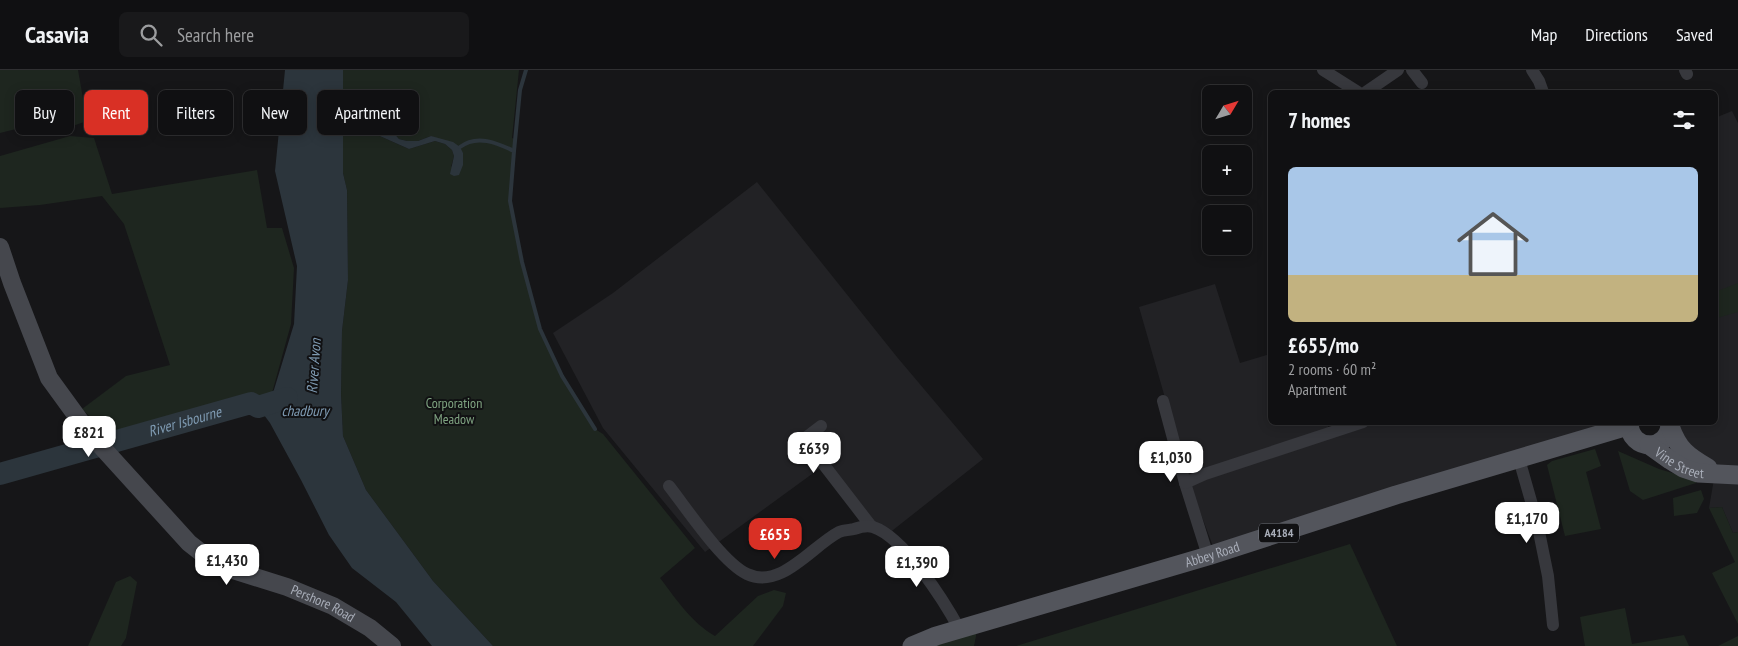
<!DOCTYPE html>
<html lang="en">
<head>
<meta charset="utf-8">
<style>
  :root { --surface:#101012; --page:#19191b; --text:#f1f3f6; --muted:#9c9d9f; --line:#303032; --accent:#d93025 }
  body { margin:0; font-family:"PT Sans Narrow",sans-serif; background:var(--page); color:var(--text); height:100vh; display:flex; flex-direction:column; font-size:19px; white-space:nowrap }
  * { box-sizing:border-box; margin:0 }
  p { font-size:16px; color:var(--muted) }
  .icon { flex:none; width:28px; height:28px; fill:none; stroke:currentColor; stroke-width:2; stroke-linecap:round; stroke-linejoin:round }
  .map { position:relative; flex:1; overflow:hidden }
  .side { position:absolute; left:1268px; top:20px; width:450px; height:335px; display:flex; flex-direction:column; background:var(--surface); border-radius:8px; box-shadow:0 2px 12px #0003,0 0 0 1px var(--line) }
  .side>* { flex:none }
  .top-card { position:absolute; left:15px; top:20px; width:475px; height:45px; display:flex; gap:10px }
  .needle { width:32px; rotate:52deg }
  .buttons { position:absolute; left:1202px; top:15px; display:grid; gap:10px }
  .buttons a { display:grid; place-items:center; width:50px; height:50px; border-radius:8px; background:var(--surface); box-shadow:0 2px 12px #0003,0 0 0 1px var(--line); font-size:25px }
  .price { position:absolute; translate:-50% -42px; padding:0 11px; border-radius:10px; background:#fff; color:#222; font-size:16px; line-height:32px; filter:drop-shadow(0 1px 2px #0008) }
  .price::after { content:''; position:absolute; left:50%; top:30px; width:15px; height:11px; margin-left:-8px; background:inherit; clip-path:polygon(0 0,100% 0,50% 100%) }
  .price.selected { background:var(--accent); color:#fff }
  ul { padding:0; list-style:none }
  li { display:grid; align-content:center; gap:10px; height:265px; padding:0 20px }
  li+li { border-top:1px solid var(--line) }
  li span { display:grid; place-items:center; height:155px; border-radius:8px; color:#555 }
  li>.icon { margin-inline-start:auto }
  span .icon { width:90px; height:90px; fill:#fffc; stroke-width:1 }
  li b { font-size:21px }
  h2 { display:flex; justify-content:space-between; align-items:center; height:60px; padding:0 20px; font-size:21px }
  .chip { padding:0 18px; border-radius:8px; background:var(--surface); box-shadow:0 2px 12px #0003,0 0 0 1px var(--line); font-size:18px; line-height:45px }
  .chip.selected { background:var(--accent); color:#fff }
  header { display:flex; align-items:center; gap:30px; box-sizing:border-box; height:70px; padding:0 25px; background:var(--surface); border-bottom:1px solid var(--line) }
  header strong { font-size:24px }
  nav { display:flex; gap:28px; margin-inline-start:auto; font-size:18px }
  .search { width:350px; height:45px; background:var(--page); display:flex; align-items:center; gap:12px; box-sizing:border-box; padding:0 18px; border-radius:8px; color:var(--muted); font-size:19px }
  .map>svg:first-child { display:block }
  .built { fill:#222225 }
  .green { fill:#1e261f }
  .water { fill:#2c353c }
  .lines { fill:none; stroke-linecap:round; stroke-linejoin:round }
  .stream { stroke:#2c353c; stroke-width:4 }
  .river { stroke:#2c353c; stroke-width:22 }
  .street { stroke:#37383d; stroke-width:12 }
  .secondary { stroke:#45474d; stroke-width:18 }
  .primary { stroke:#53555c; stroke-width:19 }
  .labels { text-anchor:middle; stroke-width:4; stroke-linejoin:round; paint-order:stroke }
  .shield { fill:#111113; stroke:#7b7e86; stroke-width:1 }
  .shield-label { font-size:12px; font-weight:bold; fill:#a8adb8 }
  .park-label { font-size:14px; fill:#7fa381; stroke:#111113 }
  .street-label { font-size:14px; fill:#a8adb8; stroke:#111113 }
  .water-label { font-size:15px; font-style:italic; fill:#7f9bb3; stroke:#111113 }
</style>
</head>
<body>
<header>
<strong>Casavia</strong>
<div class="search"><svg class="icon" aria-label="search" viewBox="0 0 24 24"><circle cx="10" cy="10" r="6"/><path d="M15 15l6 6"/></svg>Search here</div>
<nav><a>Map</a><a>Directions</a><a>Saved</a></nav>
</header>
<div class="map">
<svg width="1738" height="576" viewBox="0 0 1738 576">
  <rect width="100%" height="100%" fill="#161618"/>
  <g class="built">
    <path d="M 1732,41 L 1738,53 L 1738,462 L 1733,463 L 1722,437 L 1709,438 L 1715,403 L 1677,361 L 1677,353 L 1715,352 L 1715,48 Z"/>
    <path d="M 757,112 L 897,287 L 983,389 L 888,464 L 871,456 L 823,396 L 705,482 L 603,358 L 553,263 L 613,223 Z"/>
    <path d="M 1215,214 L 1240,293 L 1270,284 L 1270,352 L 1327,353 L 1330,361 L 1359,352 L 1621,353 L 1214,479 L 1190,415 L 1139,237 Z"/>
  </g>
  <g class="green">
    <path d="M 0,0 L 78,0 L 87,51 L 67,58 L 20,58 L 0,63 Z"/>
    <path d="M 343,0 L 519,0 L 512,68 L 515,69 L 510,131 L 522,192 L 540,259 L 562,306 L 595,359 L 603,364 L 695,478 L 660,508 C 677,530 691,552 715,566 L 758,526 L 774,520 L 786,523 L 783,536 L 753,576 L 493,576 L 433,511 L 366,420 L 343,366 L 341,324 L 342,261 L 348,210 L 347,120 L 343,103 L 343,53 L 373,63 L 409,79 L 435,71 L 445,74 L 452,80 L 454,86 L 451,97 L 463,83 L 431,66 L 418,71 L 407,71 L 399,69 L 392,61 L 343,43 Z"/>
    <path d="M 70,66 L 94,68 L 112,124 L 257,100 L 267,158 L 282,158 L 294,198 L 291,254 L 272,323 L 258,337 L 250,333 L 116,372 L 82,339 L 126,306 L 170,295 L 124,154 L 102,126 L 40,135 L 0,138 L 0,86 Z"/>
    <path d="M 1738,213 L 1738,242 L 1717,248 L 1715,243 L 1715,222 Z"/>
    <path d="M 1595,379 L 1601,396 L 1586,402 L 1601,459 L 1565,466 L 1547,395 L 1552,391 Z"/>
    <path d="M 1618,381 L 1659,399 L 1696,410 L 1696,413 L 1643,430 L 1630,421 Z"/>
    <path d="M 1701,420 L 1704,429 L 1697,443 L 1674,446 L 1673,428 Z"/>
    <path d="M 1722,437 L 1733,463 L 1738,462 L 1738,554 L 1712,503 L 1735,492 L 1709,438 Z"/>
    <path d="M 1350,474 L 1397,576 L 1016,576 Z"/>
    <path d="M 130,506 L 137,512 L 126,568 L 121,576 L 88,576 L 116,512 Z"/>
    <path d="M 1625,538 L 1632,574 L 1684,565 L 1689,576 L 1585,576 L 1580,547 Z"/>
    <path d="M 978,556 L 974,576 L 917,576 Z"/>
    <path d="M 1738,566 L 1738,576 L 1718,576 Z"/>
  </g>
  <path class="water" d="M 285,0 L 343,0 L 343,43 L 392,61 L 399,69 L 407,71 L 418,71 L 431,66 L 453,72 L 460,77 L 463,83 L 463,95 L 459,105 L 454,106 L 450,104 L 454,86 L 452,80 L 445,74 L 435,71 L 409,79 L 373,63 L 343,53 L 343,103 L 347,120 L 348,210 L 342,261 L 341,324 L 343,366 L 366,420 L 433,511 L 493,576 L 432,576 L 396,532 L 352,498 L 329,465 L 301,410 L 270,353 L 258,337 L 273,323 L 294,254 L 297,196 L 275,101 Z"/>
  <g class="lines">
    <g class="stream">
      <path d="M 460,77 C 477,64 497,73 514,81 L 510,131 L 522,192 L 540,259 L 562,306 L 595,359"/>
      <path d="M 514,81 L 520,20 L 526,0"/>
    </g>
    <path class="river" id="s1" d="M 0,404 L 251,333 L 258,337 L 287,328"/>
    <g class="street">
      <path d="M 1323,0 L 1358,22"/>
      <path d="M 1412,0 L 1422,13"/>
      <path d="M 1532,0 L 1539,11 L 1543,22"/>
      <path d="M 1685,0 L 1687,4"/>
      <path d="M 1366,22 L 1398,0"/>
      <path d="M 1163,331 L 1185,413 L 1208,486"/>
      <path d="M 821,356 L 804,369 L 871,456"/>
      <path d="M 1519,389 L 1537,452 L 1548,506 L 1553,555"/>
      <path d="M 1185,413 L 1205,404 L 1363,352"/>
      <path d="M 669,416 C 687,439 722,492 747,504 C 781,520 812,476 839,462 C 844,460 850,460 854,459 C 860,457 867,455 873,457 C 904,467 944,531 960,560"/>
    </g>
    <path class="secondary" id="s2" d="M 0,177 L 12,213 L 49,308 L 89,363 L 189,473 L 217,495 L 287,517 L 333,536 L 370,558 L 392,576"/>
    <g class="primary">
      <path d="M 1629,352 C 1629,383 1671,382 1670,352"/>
      <path d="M 1670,356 C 1678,379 1687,386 1708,398"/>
      <path id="s3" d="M 1649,375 L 1670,390 L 1683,398 L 1698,403 L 1738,405"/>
      <path id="s4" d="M 912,576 L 936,566 L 1208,486 L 1396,425 L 1618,359 L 1627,352"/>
    </g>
  </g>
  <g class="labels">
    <rect class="shield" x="1259" y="453.5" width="40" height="19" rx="4"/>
    <g class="shield-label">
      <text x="1279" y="467">A4184</text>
    </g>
    <g class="park-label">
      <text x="454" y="338">Corporation<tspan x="454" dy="16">Meadow</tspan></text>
    </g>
    <g class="street-label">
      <text dy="5" stroke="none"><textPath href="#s3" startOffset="36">Vine Street</textPath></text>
      <text dy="5" stroke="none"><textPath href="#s4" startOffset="314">Abbey Road</textPath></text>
      <text dy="5" stroke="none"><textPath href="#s2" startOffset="505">Pershore Road</textPath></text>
    </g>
    <g class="water-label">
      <text transform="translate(314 296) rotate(-86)" y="5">River Avon</text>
      <text x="305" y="346">chadbury</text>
      <text dy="5" stroke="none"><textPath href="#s1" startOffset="192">River Isbourne</textPath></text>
    </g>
  </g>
</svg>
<div class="buttons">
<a><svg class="needle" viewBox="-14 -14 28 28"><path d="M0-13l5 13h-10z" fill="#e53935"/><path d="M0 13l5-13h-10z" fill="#9c9d9f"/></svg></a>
<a>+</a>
<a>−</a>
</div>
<b class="price" style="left:89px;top:388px">£821</b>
<b class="price" style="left:814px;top:404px">£639</b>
<b class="price" style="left:1171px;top:413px">£1,030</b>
<b class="price" style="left:1527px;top:474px">£1,170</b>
<b class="price selected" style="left:775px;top:490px">£655</b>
<b class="price" style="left:227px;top:516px">£1,430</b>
<b class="price" style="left:917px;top:518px">£1,390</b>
<div class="top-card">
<a class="chip">Buy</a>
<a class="chip selected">Rent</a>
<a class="chip">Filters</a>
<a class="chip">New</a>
<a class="chip">Apartment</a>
</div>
<section class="side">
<h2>7 homes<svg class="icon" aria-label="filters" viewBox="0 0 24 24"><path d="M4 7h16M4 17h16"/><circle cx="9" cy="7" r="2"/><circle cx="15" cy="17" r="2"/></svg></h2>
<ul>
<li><span style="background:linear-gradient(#a9c7e8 70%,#c2b280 0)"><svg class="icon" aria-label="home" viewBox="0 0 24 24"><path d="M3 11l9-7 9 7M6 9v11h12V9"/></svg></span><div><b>£655/mo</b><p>2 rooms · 60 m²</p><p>Apartment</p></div></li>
</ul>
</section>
</div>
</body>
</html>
